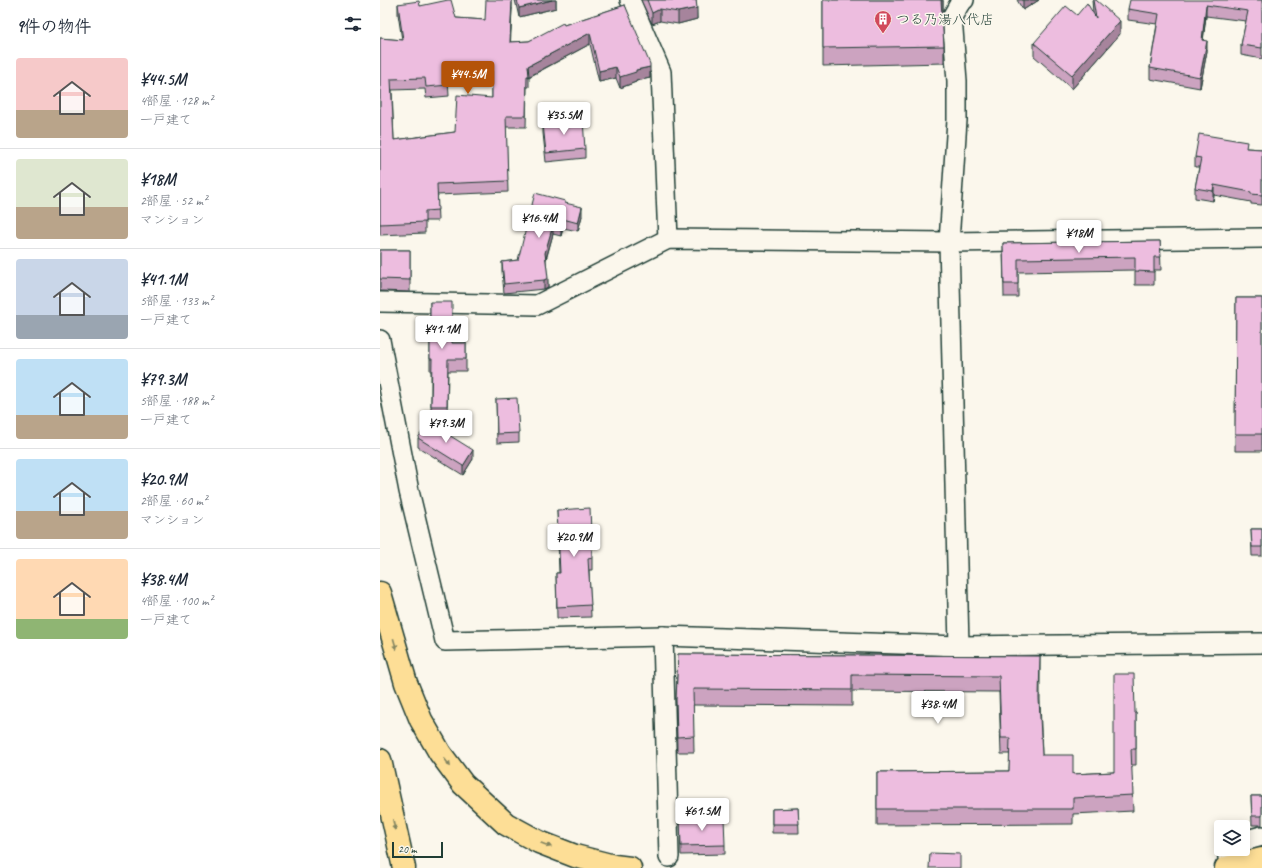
<!DOCTYPE html>
<html lang="ja">
<head>
<meta charset="utf-8">
<style>
  :root { --surface:#fff; --page:#f6f6f7; --text:#1f2937; --muted:#747a83; --line:#e0e1e3; --accent:#b45309 }
  body { margin:0; font-family:Caveat,"Klee One",sans-serif; background:var(--page); color:var(--text); height:100vh; display:flex; flex-direction:column; font-size:15px; white-space:nowrap }
  * { box-sizing:border-box; margin:0 }
  p { font-size:13px; color:var(--muted) }
  .icon { flex:none; width:22px; height:22px; fill:none; stroke:currentColor; stroke-width:2; stroke-linecap:round; stroke-linejoin:round }
  .map { position:relative; flex:1; overflow:hidden }
  .panel { display:flex; flex-direction:column; background:var(--surface); width:380px }
  .panel>* { flex:none }
  .tools { position:absolute; left:834px; top:820px; display:grid; gap:8px }
  .tools a { display:grid; place-items:center; width:36px; height:36px; border-radius:4px; background:var(--surface); box-shadow:0 2px 10px #0003; font-size:20px }
  .scale { position:absolute; left:12px; bottom:10px; width:51px; box-sizing:border-box; padding-left:4px; border:2px solid #1f3d34; border-top:0; font-size:11px; line-height:14px; white-space:nowrap; color:#1f3d34; -webkit-text-stroke:3px #fbf7ec; paint-order:stroke }
  .price { position:absolute; translate:-50% -34px; padding:0 9px; border-radius:4px; background:#fff; color:#222; font-size:13px; line-height:26px; filter:drop-shadow(0 1px 2px #0008) }
  .price::after { content:''; position:absolute; left:50%; top:24px; width:12px; height:9px; margin-left:-6px; background:inherit; clip-path:polygon(0 0,100% 0,50% 100%) }
  .price.current { background:var(--accent); color:#fff }
  ul { padding:0; list-style:none }
  li { display:flex; align-items:center; gap:12px; height:100px; padding:0 16px }
  li+li { border-top:1px solid var(--line) }
  li span { display:grid; place-items:center; flex:none; width:112px; height:80px; border-radius:4px; color:#555 }
  li>.icon { margin-inline-start:auto }
  span .icon { width:48px; height:48px; fill:#fffc; stroke-width:1 }
  li b { font-size:17px }
  h2 { display:flex; justify-content:space-between; align-items:center; height:48px; padding:0 16px; font-size:17px }
  main { display:flex; flex:1; min-height:0 }
  .map>svg:first-child { display:block }
  .lines { fill:none; stroke-linecap:round; stroke-linejoin:round }
  .street-casing { stroke:#1f3d34; stroke-width:22 }
  .highway-casing { stroke:#1f3d34; stroke-width:25 }
  .street { stroke:#fbf7ec; stroke-width:19 }
  .highway { stroke:#fdde96; stroke-width:22 }
  .wall { fill:#cca3c0; stroke:#1f3d34; fill-rule:evenodd }
  .shaded-wall { fill:#a6849c; stroke:#1f3d34 }
  .building { fill:#edbddf; stroke:#1f3d34; fill-rule:evenodd }
  .oneway { fill:#838560 }
  .labels { text-anchor:middle; stroke-width:3; stroke-linejoin:round; paint-order:stroke }
  .poi-label { font-size:14px; fill:#1f3d34; stroke:#fbf7ec; text-anchor:start }
</style>
</head>
<body>
<main>
<section class="panel">
<h2>9件の物件<svg class="icon" aria-label="filters" viewBox="0 0 24 24"><path d="M4 7h16M4 17h16"/><circle cx="9" cy="7" r="2"/><circle cx="15" cy="17" r="2"/></svg></h2>
<ul>
<li><span style="background:linear-gradient(#f6c9c9 65%,#b9a48a 0)"><svg class="icon" aria-label="home" viewBox="0 0 24 24"><path d="M3 11l9-7 9 7M6 9v11h12V9"/></svg></span><div><b>¥44.5M</b><p>4部屋 · 128 m²</p><p>一戸建て</p></div></li>
<li><span style="background:linear-gradient(#dfe7d0 60%,#b9a48a 0)"><svg class="icon" aria-label="home" viewBox="0 0 24 24"><path d="M3 11l9-7 9 7M6 9v11h12V9"/></svg></span><div><b>¥18M</b><p>2部屋 · 52 m²</p><p>マンション</p></div></li>
<li><span style="background:linear-gradient(#c9d6e8 70%,#9aa5b1 0)"><svg class="icon" aria-label="home" viewBox="0 0 24 24"><path d="M3 11l9-7 9 7M6 9v11h12V9"/></svg></span><div><b>¥41.1M</b><p>5部屋 · 133 m²</p><p>一戸建て</p></div></li>
<li><span style="background:linear-gradient(#bfe0f5 70%,#b9a48a 0)"><svg class="icon" aria-label="home" viewBox="0 0 24 24"><path d="M3 11l9-7 9 7M6 9v11h12V9"/></svg></span><div><b>¥79.3M</b><p>5部屋 · 188 m²</p><p>一戸建て</p></div></li>
<li><span style="background:linear-gradient(#bfe0f5 65%,#b9a48a 0)"><svg class="icon" aria-label="home" viewBox="0 0 24 24"><path d="M3 11l9-7 9 7M6 9v11h12V9"/></svg></span><div><b>¥20.9M</b><p>2部屋 · 60 m²</p><p>マンション</p></div></li>
<li><span style="background:linear-gradient(#ffd9b3 75%,#8fb573 0)"><svg class="icon" aria-label="home" viewBox="0 0 24 24"><path d="M3 11l9-7 9 7M6 9v11h12V9"/></svg></span><div><b>¥38.4M</b><p>4部屋 · 100 m²</p><p>一戸建て</p></div></li>
</ul>
</section>
<div class="map">
<svg width="882" height="868" viewBox="0 0 882 868">
  <rect width="100%" height="100%" fill="#fbf7ec"/>
  <filter id="ink" filterUnits="userSpaceOnUse"><feTurbulence type="fractalNoise" baseFrequency=".025" numOctaves="2"/><feDisplacementMap in="SourceGraphic" scale="8" xChannelSelector="R" yChannelSelector="G"/><feConvolveMatrix kernelMatrix="1 2 1 2 8 2 1 2 1" color-interpolation-filters="sRGB"/></filter>
  <g filter="url(#ink)">
    <g class="lines">
      <g class="street-casing">
        <g id="street">
          <path d="M 250,0 L 281,72 L 288,239"/>
          <path d="M 0,302 L 157,305 L 288,239 L 569,242 L 882,238"/>
          <path d="M 0,340 L 29,491 L 65,641 L 283,636 L 579,646 L 882,643"/>
          <path d="M 283,636 L 289,857"/>
          <path d="M 579,646 L 569,242 L 577,120 L 577,81 L 572,17 L 580,3 L 584,0"/>
          <path d="M 863,841 L 882,836"/>
          <path d="M 847,849 L 848,858"/>
        </g>
      </g>
      <g class="highway-casing">
        <g id="highway">
          <path d="M 0,593 L 26,683 L 41,720 L 60,753 L 83,784 L 126,824 L 159,842 L 195,856 L 234,866 L 250,868"/>
          <path d="M 0,760 L 24,868"/>
          <path d="M 846,868 L 882,859"/>
        </g>
      </g>
      <use href="#street" class="street"/>
      <use href="#highway" class="highway"/>
    </g>
    <g class="wall">
      <path d="M 135,0 L 176,0 L 176,8 L 139,17 Z"/>
      <path d="M 261,0 L 316,0 L 317,19 L 298,24 L 280,21 L 272,24 Z"/>
      <path d="M 443,0 L 563,0 L 563,10 L 562,15 L 564,46 L 564,63 L 443,66 Z"/>
      <path d="M 637,0 L 659,0 L 643,10 Z"/>
      <path d="M 712,0 L 716,0 L 740,34 L 692,89 L 654,56 L 654,43 L 713,13 Z"/>
      <path d="M 882,0 L 882,59 L 861,55 L 861,45 L 866,21 L 826,16 L 823,40 L 827,51 L 820,88 L 770,79 L 770,68 L 777,24 L 748,20 L 748,9 Z"/>
      <path d="M 18,4 L 40,6 L 76,18 L 105,20 L 132,8 L 130,42 L 149,41 L 184,25 L 245,5 L 270,78 L 256,81 L 256,82 L 240,88 L 236,78 L 219,82 L 210,44 L 149,77 L 149,87 L 147,87 L 146,127 L 126,127 L 128,192 L 57,195 L 58,221 L 45,221 L 45,233 L 0,235 L 0,38 L 22,40 L 18,14 ZM 68,79 L 112,81 L 112,98 L 75,132 L 14,140 L 12,90 L 45,89 L 46,98 L 69,96 Z"/>
      <path d="M 163,124 L 205,149 L 205,158 L 166,162 L 163,133 Z"/>
      <path d="M 867,148 L 882,149 L 882,205 L 871,204 L 871,202 L 834,195 L 833,201 L 815,198 L 815,188 L 819,167 L 815,167 L 815,157 Z"/>
      <path d="M 185,203 L 202,216 L 198,231 L 183,228 L 181,236 L 173,234 L 166,260 L 168,287 L 164,289 L 124,293 L 122,271 L 122,262 L 138,260 Z"/>
      <path d="M 780,241 L 781,270 L 774,270 L 774,285 L 755,285 L 755,270 L 638,272 L 638,297 L 624,297 L 623,243 Z"/>
      <path d="M 0,250 L 30,250 L 30,292 L 0,291 Z"/>
      <path d="M 856,298 L 882,298 L 882,451 L 855,451 Z"/>
      <path d="M 50,302 L 72,343 L 86,343 L 86,371 L 68,371 L 67,418 L 51,418 L 51,371 L 50,371 Z"/>
      <path d="M 116,399 L 139,433 L 139,442 L 117,443 Z"/>
      <path d="M 38,438 L 93,459 L 83,475 L 38,447 Z"/>
      <path d="M 177,510 L 212,558 L 212,570 L 209,570 L 211,617 L 177,618 L 176,573 L 179,573 Z"/>
      <path d="M 871,529 L 882,529 L 882,556 L 872,556 Z"/>
      <path d="M 298,654 L 660,656 L 660,700 L 662,755 L 693,774 L 734,772 L 755,713 L 756,713 L 756,765 L 751,765 L 753,811 L 693,814 L 693,824 L 497,825 L 497,772 L 629,771 L 630,754 L 621,754 L 619,692 L 472,691 L 472,706 L 313,705 L 314,752 L 297,752 L 296,700 Z"/>
      <path d="M 871,796 L 882,796 L 882,825 L 872,825 Z"/>
      <path d="M 418,808 L 419,833 L 392,833 L 392,809 Z"/>
      <path d="M 300,819 L 345,845 L 345,854 L 301,855 Z"/>
    </g>
    <g class="shaded-wall">
      <path d="M 132,0 L 132,8 L 130,53 L 130,42 Z"/>
      <path d="M 172,0 L 176,0 L 176,8 L 139,17 L 139,8 Z"/>
      <path d="M 561,0 L 563,0 L 563,10 L 561,18 Z"/>
      <path d="M 643,0 L 659,0 L 643,10 Z"/>
      <path d="M 826,5 L 826,16 L 822,50 L 822,40 Z"/>
      <path d="M 317,8 L 317,19 L 298,24 L 298,12 Z"/>
      <path d="M 280,9 L 280,21 L 272,24 L 272,13 Z"/>
      <path d="M 740,21 L 740,34 L 692,89 L 692,75 Z"/>
      <path d="M 210,33 L 210,44 L 148,77 L 148,66 Z"/>
      <path d="M 827,41 L 827,51 L 820,88 L 820,77 Z"/>
      <path d="M 236,67 L 236,78 L 219,82 L 219,71 Z"/>
      <path d="M 270,67 L 270,78 L 256,81 L 256,82 L 240,88 L 240,77 L 256,70 Z"/>
      <path d="M 834,185 L 834,195 L 833,201 L 833,191 Z"/>
      <path d="M 202,207 L 202,216 L 198,231 L 198,223 Z"/>
      <path d="M 183,219 L 183,228 L 181,236 L 181,227 Z"/>
      <path d="M 173,225 L 173,234 L 165,262 L 165,253 Z"/>
      <path d="M 168,278 L 168,287 L 164,289 L 164,280 Z"/>
      <path d="M 93,450 L 93,459 L 83,475 L 83,466 Z"/>
    </g>
    <g class="building">
      <path d="M 68,0 L 71,0 L 76,18 L 105,20 L 106,0 L 132,0 L 130,42 L 149,41 L 183,23 L 184,25 L 245,5 L 270,64 L 270,67 L 256,70 L 256,72 L 240,77 L 236,67 L 219,71 L 210,33 L 148,66 L 149,76 L 147,76 L 146,116 L 126,116 L 128,181 L 57,184 L 58,210 L 45,211 L 45,222 L 0,224 L 0,38 L 23,40 L 18,4 L 39,1 L 40,6 ZM 67,68 L 112,71 L 112,98 L 77,95 L 75,132 L 14,140 L 11,79 L 45,78 L 46,87 L 69,85 Z"/>
      <path d="M 137,0 L 172,0 L 139,8 Z"/>
      <path d="M 267,0 L 316,0 L 317,8 L 298,12 L 280,9 L 272,13 Z"/>
      <path d="M 443,0 L 561,0 L 564,46 L 443,48 Z"/>
      <path d="M 713,0 L 716,0 L 740,21 L 692,75 L 654,43 L 686,6 L 697,15 L 707,3 L 716,18 Z"/>
      <path d="M 750,0 L 882,0 L 882,48 L 861,45 L 868,11 L 826,5 L 822,40 L 827,41 L 820,77 L 770,68 L 779,14 L 748,9 Z"/>
      <path d="M 203,120 L 205,149 L 166,153 L 163,124 Z"/>
      <path d="M 819,134 L 867,142 L 866,148 L 882,149 L 882,195 L 871,194 L 871,192 L 834,185 L 833,191 L 815,188 L 821,158 L 815,157 Z"/>
      <path d="M 155,193 L 185,201 L 185,203 L 202,207 L 198,223 L 183,219 L 181,227 L 173,225 L 165,253 L 168,278 L 164,280 L 124,284 L 122,262 L 138,260 Z"/>
      <path d="M 780,241 L 781,257 L 774,257 L 774,272 L 755,271 L 755,257 L 638,259 L 638,284 L 624,284 L 623,243 Z"/>
      <path d="M 0,250 L 30,250 L 30,280 L 0,279 Z"/>
      <path d="M 856,298 L 882,298 L 882,434 L 855,434 Z"/>
      <path d="M 50,302 L 72,302 L 72,343 L 86,343 L 86,359 L 68,359 L 67,406 L 51,406 L 52,359 L 50,359 Z"/>
      <path d="M 137,398 L 139,433 L 117,434 L 116,399 Z"/>
      <path d="M 48,422 L 93,450 L 83,466 L 38,438 Z"/>
      <path d="M 210,508 L 212,558 L 208,559 L 211,605 L 177,607 L 176,573 L 180,573 L 177,510 Z"/>
      <path d="M 871,529 L 882,529 L 882,547 L 872,547 Z"/>
      <path d="M 298,654 L 660,656 L 659,698 L 662,755 L 693,755 L 693,774 L 734,772 L 734,674 L 754,674 L 755,713 L 756,713 L 756,749 L 751,749 L 753,795 L 693,798 L 693,809 L 497,809 L 497,772 L 629,771 L 630,738 L 621,738 L 619,676 L 472,675 L 472,690 L 313,689 L 314,736 L 297,737 L 296,700 Z"/>
      <path d="M 871,796 L 882,796 L 882,816 L 872,816 Z"/>
      <path d="M 418,808 L 419,824 L 392,824 L 392,809 Z"/>
      <path d="M 344,818 L 345,845 L 301,846 L 300,819 Z"/>
      <path d="M 550,853 L 580,854 L 580,868 L 549,868 Z"/>
    </g>
    <defs><path id="oneway-solid" d="M-6-.8H1V-3.2L6.5 0L1 3.2V.8H-6Z"/></defs>
    <g class="oneway">
      <use href="#oneway-solid" transform="translate(15 644) rotate(74)"/>
      <use href="#oneway-solid" transform="translate(67 762) rotate(53)"/>
      <use href="#oneway-solid" transform="translate(14 825) rotate(78)"/>
      <use href="#oneway-solid" transform="translate(166 845) rotate(21)"/>
    </g>
  </g>
  <defs>
    <g id="building-pin" transform="scale(0.9)"><path d="M0 17L-7.5 6A9.5 9.5 0 1 1 7.5 6Z" fill="#d1495b" stroke="#fbf7ec"/><path d="M-4-6H4V6H1V3H-1V6H-4ZM-2.5-4.3h1.7v1.8h-1.7ZM.8-4.3h1.7v1.8H.8ZM-2.5-1h1.7V.8h-1.7ZM.8-1h1.7V.8H.8Z" fill="#fff"/></g>
  </defs>
  <g fill-rule="evenodd">
    <use href="#building-pin" x="503" y="19"/>
  </g>
  <g class="labels">
    <g class="poi-label">
      <text x="516" y="24">つる乃湯八代店</text>
    </g>
  </g>
</svg>
<div class="tools">
<a><svg class="icon" aria-label="layers" viewBox="0 0 24 24"><path d="M12 4l9 5-9 5-9-5zM3 14l9 5 9-5"/></svg></a>
</div>
<div class="scale">20 m</div>
<b class="price current" style="left:88px;top:95px">¥44.5M</b>
<b class="price" style="left:184px;top:136px">¥35.5M</b>
<b class="price" style="left:159px;top:239px">¥16.4M</b>
<b class="price" style="left:699px;top:254px">¥18M</b>
<b class="price" style="left:62px;top:350px">¥41.1M</b>
<b class="price" style="left:66px;top:444px">¥79.3M</b>
<b class="price" style="left:194px;top:558px">¥20.9M</b>
<b class="price" style="left:558px;top:725px">¥38.4M</b>
<b class="price" style="left:322px;top:832px">¥61.5M</b>
</div>
</main>
</body>
</html>
